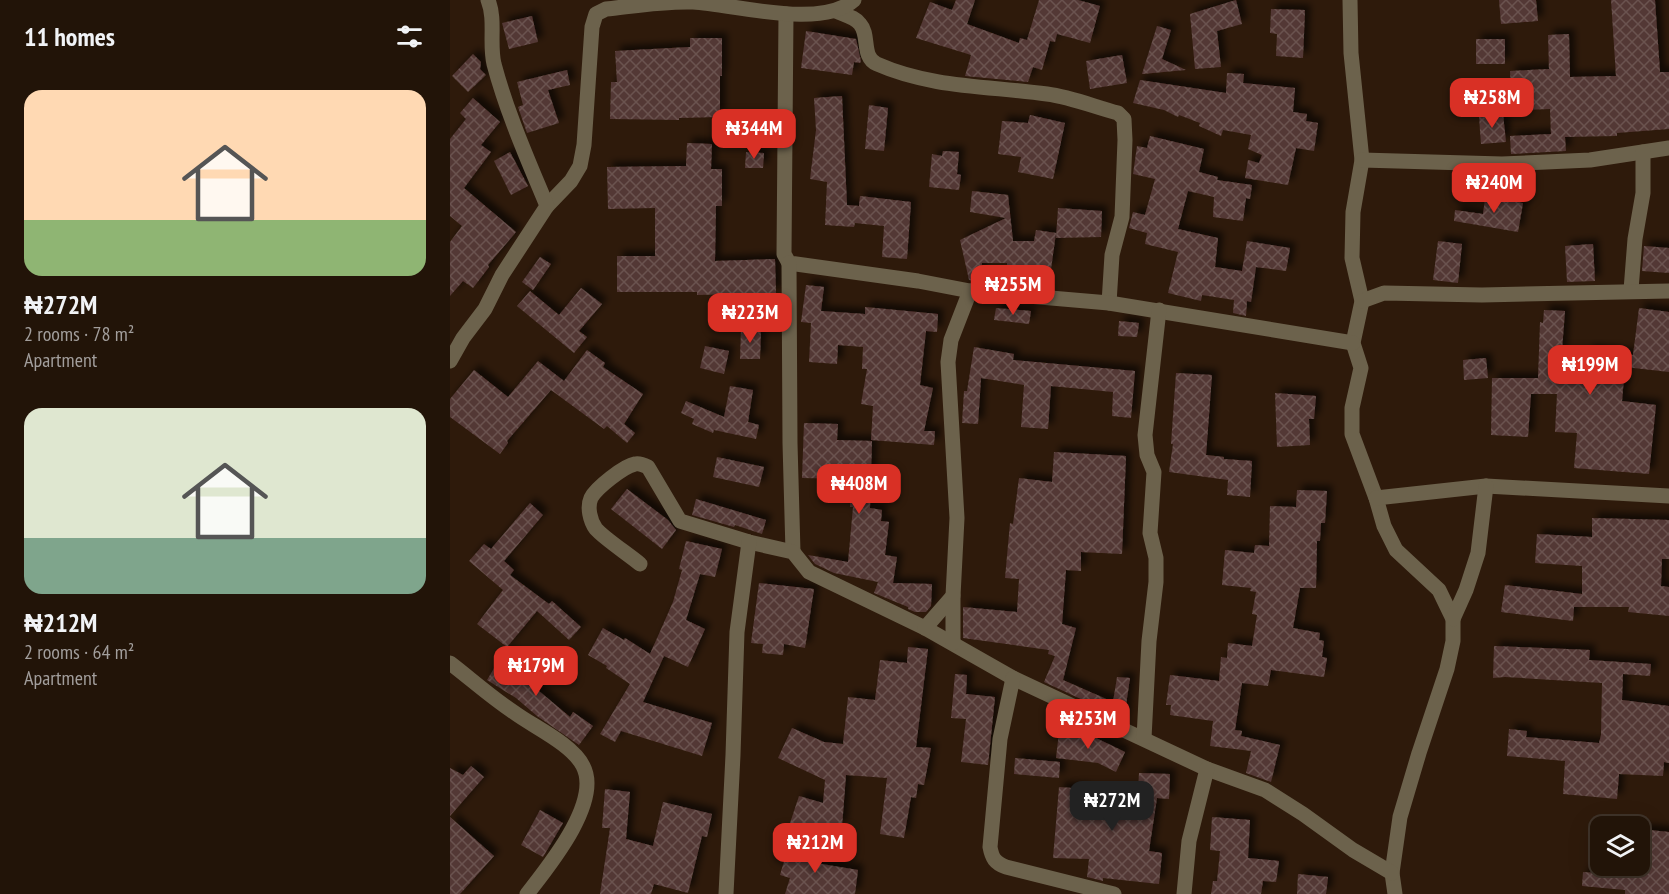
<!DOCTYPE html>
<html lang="en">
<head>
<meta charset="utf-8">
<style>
  :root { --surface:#221408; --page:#2a1d12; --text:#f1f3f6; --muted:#a29e9c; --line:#3f3329; --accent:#d93025 }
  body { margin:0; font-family:"PT Sans Narrow",sans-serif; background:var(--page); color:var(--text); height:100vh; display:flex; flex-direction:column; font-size:22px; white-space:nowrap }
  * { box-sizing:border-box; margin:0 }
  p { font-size:20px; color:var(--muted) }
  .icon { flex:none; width:33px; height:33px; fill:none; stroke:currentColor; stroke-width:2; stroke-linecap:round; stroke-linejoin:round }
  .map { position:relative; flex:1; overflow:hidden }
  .sheet { display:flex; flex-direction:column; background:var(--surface); width:450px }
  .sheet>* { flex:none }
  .fabs { position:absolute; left:1140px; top:816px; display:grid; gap:12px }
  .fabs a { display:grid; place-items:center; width:60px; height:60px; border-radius:12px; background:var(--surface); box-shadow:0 6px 24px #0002,0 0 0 2px var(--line); font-size:30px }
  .price { position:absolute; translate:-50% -51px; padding:0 14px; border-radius:12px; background:var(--accent); color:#fff; font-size:20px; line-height:39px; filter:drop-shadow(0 2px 3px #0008) }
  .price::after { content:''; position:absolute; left:50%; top:36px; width:18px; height:14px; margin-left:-9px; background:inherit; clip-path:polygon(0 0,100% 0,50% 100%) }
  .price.selected { background:#222; color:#fff }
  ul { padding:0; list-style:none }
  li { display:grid; align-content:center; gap:12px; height:318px; padding:0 24px }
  li span { display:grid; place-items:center; height:186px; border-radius:18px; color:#555 }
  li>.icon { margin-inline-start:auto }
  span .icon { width:108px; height:108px; fill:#fffc; stroke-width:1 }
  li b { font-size:26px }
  h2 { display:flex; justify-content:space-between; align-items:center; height:72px; padding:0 24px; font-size:26px }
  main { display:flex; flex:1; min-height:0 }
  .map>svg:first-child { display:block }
  .building { fill:url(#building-cross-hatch); filter:url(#shadow) }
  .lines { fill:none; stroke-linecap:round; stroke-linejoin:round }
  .minor { stroke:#6c624c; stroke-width:15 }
</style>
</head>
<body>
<main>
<section class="sheet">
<h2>11 homes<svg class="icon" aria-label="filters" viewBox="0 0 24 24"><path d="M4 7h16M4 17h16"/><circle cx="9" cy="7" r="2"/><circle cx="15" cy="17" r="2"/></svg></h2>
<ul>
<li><span style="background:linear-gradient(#ffd9b3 70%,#8fb573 0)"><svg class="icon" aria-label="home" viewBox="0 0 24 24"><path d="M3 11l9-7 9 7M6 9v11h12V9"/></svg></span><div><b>₦272M</b><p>2 rooms · 78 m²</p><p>Apartment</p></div></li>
<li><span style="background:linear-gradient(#dfe7d0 70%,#7fa58c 0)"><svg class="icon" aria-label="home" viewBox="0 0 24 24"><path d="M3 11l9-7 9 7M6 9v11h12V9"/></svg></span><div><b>₦212M</b><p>2 rooms · 64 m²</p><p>Apartment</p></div></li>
</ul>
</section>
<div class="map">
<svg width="1219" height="894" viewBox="0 0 1219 894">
  <defs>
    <pattern id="building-cross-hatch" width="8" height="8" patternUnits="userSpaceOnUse" patternTransform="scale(1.5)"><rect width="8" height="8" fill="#533734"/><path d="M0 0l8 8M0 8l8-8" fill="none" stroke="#6b5350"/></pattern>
    <filter id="shadow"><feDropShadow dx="5.5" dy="-5.5" stdDeviation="3" flood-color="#0009"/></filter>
  </defs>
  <rect width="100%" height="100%" fill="#2e1a0b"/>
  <g class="building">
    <path d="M 506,0 L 525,0 L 517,24 L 569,43 L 570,38 L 577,40 L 589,0 L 628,0 L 650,6 L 640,43 L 607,34 L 605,42 L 600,41 L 592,70 L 583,67 L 578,82 L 515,76 L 521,55 L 466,38 L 480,2 L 502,10 Z"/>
    <path d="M 786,0 L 792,24 L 767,31 L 771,67 L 745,69 L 740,14 Z"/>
    <path d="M 1049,0 L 1086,0 L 1088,21 L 1051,24 Z"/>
    <path d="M 1161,0 L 1205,0 L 1210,72 L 1219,72 L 1219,129 L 1167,133 L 1167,136 L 1115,137 L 1116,151 L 1061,154 L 1060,136 L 1101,134 L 1100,109 L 1074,110 L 1073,88 L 1061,89 L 1060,71 L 1099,69 L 1098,35 L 1119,34 L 1120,77 L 1166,76 Z"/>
    <path d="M 821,9 L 855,10 L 853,58 L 826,56 L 827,34 L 820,33 Z"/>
    <path d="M 82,16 L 88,42 L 59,49 L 52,23 Z"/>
    <path d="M 707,26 L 721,30 L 712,59 L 736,70 L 692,74 Z"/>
    <path d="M 356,31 L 406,39 L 411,61 L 410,63 L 404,62 L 402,75 L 351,68 Z"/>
    <path d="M 240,38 L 272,38 L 272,76 L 270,76 L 270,117 L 229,118 L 229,120 L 160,119 L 161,82 L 167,82 L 165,51 L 240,47 Z"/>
    <rect x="1026" y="39" width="29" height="25"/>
    <path d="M 23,54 L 31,62 L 30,69 L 36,75 L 18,92 L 2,76 Z"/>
    <path d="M 672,55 L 677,83 L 640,89 L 636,61 Z"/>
    <path d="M 117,70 L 120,85 L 98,90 L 109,123 L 77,133 L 68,107 L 73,105 L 67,82 Z"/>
    <path d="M 777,73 L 794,74 L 793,83 L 845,88 L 843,112 L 857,114 L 856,121 L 868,123 L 864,151 L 846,148 L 838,185 L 795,178 L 798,160 L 809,163 L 812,155 L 798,149 L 801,135 L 773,130 L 771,136 L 749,126 L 750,123 L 729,115 L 728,117 L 714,110 L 683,103 L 690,80 L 776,93 Z"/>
    <path d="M 392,96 L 397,205 L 409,206 L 410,196 L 461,202 L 457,259 L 432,257 L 434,226 L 405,223 L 404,227 L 375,225 L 377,182 L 360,179 L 366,130 L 364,98 Z"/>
    <path d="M 23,98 L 50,122 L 31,145 L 41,152 L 14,188 L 66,232 L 38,265 L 39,267 L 23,288 L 13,281 L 0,296 L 0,242 L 12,226 L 0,216 L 0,139 L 16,119 L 10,113 Z"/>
    <path d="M 419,105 L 438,108 L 434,151 L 415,149 Z"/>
    <path d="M 1053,114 L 1056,142 L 1031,144 L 1029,117 Z"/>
    <path d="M 580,115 L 615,123 L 603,179 L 568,172 L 571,157 L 548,154 L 552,121 L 578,123 Z"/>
    <path d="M 700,136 L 754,149 L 749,172 L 768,177 L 767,180 L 802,185 L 800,199 L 796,198 L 793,221 L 763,217 L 764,197 L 738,191 L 728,229 L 768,238 L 765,267 L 792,271 L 797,241 L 840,248 L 836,271 L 806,267 L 801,302 L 797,301 L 796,316 L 783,313 L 784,300 L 752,295 L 751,301 L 718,293 L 728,252 L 695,244 L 697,233 L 679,228 L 683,212 L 695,215 L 705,179 L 683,174 L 687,146 L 697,148 Z"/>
    <path d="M 237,143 L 262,144 L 261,169 L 272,169 L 272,206 L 266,206 L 265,261 L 325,259 L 326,293 L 247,295 L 247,292 L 167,292 L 167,256 L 205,256 L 205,208 L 158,209 L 157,167 L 236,166 Z"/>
    <path d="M 493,151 L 509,152 L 507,174 L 511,175 L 509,190 L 479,187 L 482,154 L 492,156 Z"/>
    <path d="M 60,152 L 78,186 L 61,195 L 44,161 Z"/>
    <path d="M 296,152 L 314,153 L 313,168 L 295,168 Z"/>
    <path d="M 522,191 L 558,195 L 563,241 L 584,241 L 586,230 L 606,233 L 601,269 L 576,266 L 576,273 L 557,273 L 557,263 L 532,263 L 530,282 L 519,280 L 510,240 L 556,218 L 520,212 Z"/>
    <path d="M 1036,192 L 1054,195 L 1053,200 L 1073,203 L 1068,232 L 1004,221 L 1005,210 L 1033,214 Z"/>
    <path d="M 608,208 L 652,211 L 651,237 L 606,238 Z"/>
    <path d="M 988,241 L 1012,244 L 1008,283 L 983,280 Z"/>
    <path d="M 1143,244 L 1145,281 L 1117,282 L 1115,246 Z"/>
    <path d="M 1194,246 L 1219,248 L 1219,273 L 1192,271 Z"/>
    <path d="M 90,257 L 101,264 L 83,290 L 72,282 Z"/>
    <path d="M 356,285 L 374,287 L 371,311 L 415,314 L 415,307 L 488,314 L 487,332 L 476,331 L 470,385 L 483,388 L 474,431 L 485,431 L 484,445 L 421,440 L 423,406 L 411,404 L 417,369 L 412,369 L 413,347 L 388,345 L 387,364 L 359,362 L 361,323 L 351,322 Z"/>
    <path d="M 131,288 L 152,304 L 129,331 L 137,337 L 124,353 L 67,306 L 80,291 L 109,315 Z"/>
    <path d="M 546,308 L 581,311 L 579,324 L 544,320 Z"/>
    <path d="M 1189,308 L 1219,312 L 1219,372 L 1175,367 L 1172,401 L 1206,405 L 1199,474 L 1124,468 L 1127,433 L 1105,432 L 1107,394 L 1081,394 L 1078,437 L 1041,435 L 1042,378 L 1088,378 L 1090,322 L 1093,323 L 1094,310 L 1115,311 L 1111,363 L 1137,364 L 1138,350 L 1183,355 Z"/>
    <path d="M 669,321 L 689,323 L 687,337 L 668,336 Z"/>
    <path d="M 291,329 L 311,330 L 310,359 L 290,359 Z"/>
    <path d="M 255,346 L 279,351 L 274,374 L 250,368 Z"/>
    <path d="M 524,347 L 564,354 L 563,360 L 685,371 L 681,418 L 662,416 L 663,392 L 601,386 L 598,429 L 571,427 L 574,385 L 531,378 L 528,424 L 512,423 L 514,391 L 517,391 Z"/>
    <path d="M 137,350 L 155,363 L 153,367 L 193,394 L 174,424 L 185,433 L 177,443 L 157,426 L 154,429 L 101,390 L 57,441 L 58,443 L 50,454 L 0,417 L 0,399 L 24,370 L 58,397 L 88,361 L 114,381 Z"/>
    <path d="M 1036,358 L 1038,378 L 1014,380 L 1013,360 Z"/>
    <path d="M 726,373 L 762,375 L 756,455 L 774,457 L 774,459 L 802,461 L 800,497 L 777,495 L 778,480 L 719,472 L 723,444 L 721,444 Z"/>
    <path d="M 280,386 L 303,390 L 298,422 L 309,425 L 306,439 L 264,430 L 263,433 L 242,424 L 244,419 L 231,413 L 236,401 L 274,417 Z"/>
    <path d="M 825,393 L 866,396 L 864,419 L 859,419 L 860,445 L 827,447 Z"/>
    <path d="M 354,423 L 388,424 L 387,440 L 422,441 L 420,508 L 432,510 L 431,521 L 439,522 L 435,555 L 447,557 L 443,583 L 482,584 L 481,606 L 476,612 L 465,612 L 458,609 L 458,607 L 424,593 L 428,582 L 384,573 L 365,564 L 358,555 L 398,562 L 403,507 L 400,507 L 401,479 L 352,478 Z"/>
    <path d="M 604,452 L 676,456 L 672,554 L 631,552 L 631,571 L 616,570 L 612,624 L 626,628 L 613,680 L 663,702 L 667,677 L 680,678 L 674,719 L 594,682 L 605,656 L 598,654 L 599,650 L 513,638 L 513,607 L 567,612 L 569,579 L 555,578 L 560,523 L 563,524 L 569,478 L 602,482 Z"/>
    <path d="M 267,457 L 314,467 L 309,487 L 263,477 Z"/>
    <path d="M 177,489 L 218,520 L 226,530 L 212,549 L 161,509 Z"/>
    <path d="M 847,490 L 877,491 L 875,523 L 871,523 L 870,541 L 867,541 L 866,588 L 850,588 L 843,628 L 870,633 L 869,640 L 874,641 L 872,657 L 877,658 L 874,677 L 821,670 L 818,686 L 792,683 L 785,730 L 792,731 L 791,736 L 830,745 L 821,782 L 796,773 L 801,751 L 760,746 L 763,721 L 720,715 L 721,705 L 716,705 L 720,675 L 769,681 L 771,657 L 777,658 L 778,643 L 802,646 L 807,615 L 802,614 L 806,592 L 800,591 L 801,588 L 772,585 L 775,550 L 804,553 L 805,545 L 819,546 L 820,506 L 846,507 Z"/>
    <path d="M 246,499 L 316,520 L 312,534 L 285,525 L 284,527 L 242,515 Z"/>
    <path d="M 80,503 L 93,515 L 54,561 L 64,570 L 60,575 L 99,604 L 102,601 L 131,627 L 119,640 L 87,611 L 57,647 L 27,624 L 53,590 L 19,561 L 34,544 L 41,549 Z"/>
    <path d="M 1142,518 L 1219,520 L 1219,559 L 1212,559 L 1211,586 L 1219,587 L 1219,616 L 1178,612 L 1179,607 L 1124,607 L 1123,621 L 1051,612 L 1055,585 L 1132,594 L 1132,566 L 1085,563 L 1087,534 L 1142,537 Z"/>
    <path d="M 236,541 L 272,549 L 265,577 L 250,574 L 236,620 L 255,629 L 238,667 L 214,656 L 193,702 L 262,723 L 252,756 L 171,731 L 165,742 L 150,734 L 180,684 L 156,668 L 157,666 L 138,655 L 153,628 L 174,640 L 175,638 L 200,654 L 223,602 L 232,570 L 229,569 Z"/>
    <path d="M 309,583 L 364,589 L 355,648 L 334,644 L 333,655 L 312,653 L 313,644 L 301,643 Z"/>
    <path d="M 1044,646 L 1140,650 L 1139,660 L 1201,664 L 1200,676 L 1173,674 L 1172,700 L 1219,706 L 1219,763 L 1214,762 L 1213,776 L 1169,774 L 1167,799 L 1113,794 L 1115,761 L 1057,756 L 1059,729 L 1077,731 L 1076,737 L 1149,743 L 1151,735 L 1152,683 L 1055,677 L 1043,678 Z"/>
    <path d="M 458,647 L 478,649 L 466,747 L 481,748 L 474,785 L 468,784 L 466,798 L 461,797 L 454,838 L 430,834 L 437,778 L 396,775 L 392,827 L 340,823 L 349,796 L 373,803 L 375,780 L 328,758 L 342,728 L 374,742 L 393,744 L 398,697 L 425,700 L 430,660 L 457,663 Z"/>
    <path d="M 55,650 L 85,668 L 77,681 L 120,717 L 123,712 L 143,726 L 129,745 L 87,716 L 66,698 L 37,680 Z"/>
    <path d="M 505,674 L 517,675 L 516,694 L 545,697 L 538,765 L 511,762 L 516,719 L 501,718 Z"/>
    <path d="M 609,732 L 642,736 L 675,752 L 666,772 L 648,763 L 606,758 Z"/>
    <path d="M 565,758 L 610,762 L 609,778 L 564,774 Z"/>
    <path d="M 21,766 L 34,777 L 0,816 L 0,768 L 13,775 Z"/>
    <path d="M 689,773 L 720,774 L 719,799 L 707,798 L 699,851 L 712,853 L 709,884 L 653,878 L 653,881 L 637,877 L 639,859 L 603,858 L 609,787 L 635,789 L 635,798 L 687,805 Z"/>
    <path d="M 155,789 L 180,792 L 176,839 L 203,846 L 213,802 L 262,814 L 257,837 L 252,836 L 238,893 L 204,884 L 201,894 L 150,894 L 160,828 L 152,828 Z"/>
    <path d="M 90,810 L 113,823 L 93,857 L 71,845 Z"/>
    <path d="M 0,817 L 44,856 L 10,894 L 0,894 Z"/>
    <path d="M 762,817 L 800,820 L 798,858 L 829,861 L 826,882 L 813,881 L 811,894 L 761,894 L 763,881 L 767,881 L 770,851 L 760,850 Z"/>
    <path d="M 1190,829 L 1219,832 L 1219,894 L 1175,894 L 1175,890 L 1132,886 L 1133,872 L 1179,875 L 1180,866 L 1190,866 Z"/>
    <path d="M 340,841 L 369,849 L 366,863 L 408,870 L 405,894 L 335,894 L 340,878 L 330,875 Z"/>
    <path d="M 848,874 L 878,877 L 876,894 L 847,894 Z"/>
  </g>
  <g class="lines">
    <g class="minor">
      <path d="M 900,0 L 901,53 L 912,160 L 903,212 L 902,258 L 912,301 L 903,343 L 911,368 L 902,408 L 902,434 L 926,498 L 934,526 L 946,550 L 989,590 L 1003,619 L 1003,641 L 997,669 L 969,753 L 950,817 L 942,873 L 945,894"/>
      <path d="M 386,11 C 394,15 405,17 410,24 C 420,35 411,57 427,64 C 481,88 540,86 597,94 C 621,97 645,107 668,113 L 674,119 L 675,140 L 672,217 L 662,255 L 659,303"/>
      <path d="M 336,14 L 334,254 L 339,263 L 468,281 L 520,291 L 659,303 L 903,343"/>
      <path d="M 912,160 L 1052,164 L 1140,160 L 1219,148"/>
      <path d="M 97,206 L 121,181 L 130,166 L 134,145 L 142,27 L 146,14 L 156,9 C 184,6 214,1 243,2 C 284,4 371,30 404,0"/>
      <path d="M 339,263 L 340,443 L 343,552"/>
      <path d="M 1181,290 L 1185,239 L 1193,193 L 1193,152"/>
      <path d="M 912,301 L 934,293 L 1032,295 L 1219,291"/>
      <path d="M 0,361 L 13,338 L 35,309 L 52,275 L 97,206 C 78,160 57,113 44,64 C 39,43 46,20 38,0"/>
      <path d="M 926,498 L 1036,486 L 1219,496"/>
      <path d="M 190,564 C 178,554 155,539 146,529 C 140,521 137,507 141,498 C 146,488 174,466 185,464 C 189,463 194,465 198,467 L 230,521 L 299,542 L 343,552 L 359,572 L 475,628 L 563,678 L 757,769 L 815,790 L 853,814 L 903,850 L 942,873"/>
      <path d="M 1003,619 L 1016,590 L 1028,553 L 1036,486"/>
      <path d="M 475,628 L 503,596"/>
      <path d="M 503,643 L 503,596 L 507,518 L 498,362 L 501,340 L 520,291"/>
      <path d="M 0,663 C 21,679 42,698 65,713 C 84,727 122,744 133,766 C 152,802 98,867 77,894"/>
      <path d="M 563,678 L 550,739 L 540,847 C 542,858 545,863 556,867 L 664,894"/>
      <path d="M 694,738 L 699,641 L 706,582 L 706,558 L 700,533 L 704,472 L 697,455 L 695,435 L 709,310"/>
      <path d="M 276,894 L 283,755 L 287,632 L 299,542"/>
      <path d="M 734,894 L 739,841 L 757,769"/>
    </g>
  </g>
</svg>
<div class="fabs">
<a><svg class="icon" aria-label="layers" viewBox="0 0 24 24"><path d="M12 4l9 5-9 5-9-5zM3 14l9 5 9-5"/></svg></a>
</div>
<b class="price" style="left:1042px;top:129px">₦258M</b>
<b class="price" style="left:304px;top:160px">₦344M</b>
<b class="price" style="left:1044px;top:214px">₦240M</b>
<b class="price" style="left:563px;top:316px">₦255M</b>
<b class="price" style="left:300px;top:344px">₦223M</b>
<b class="price" style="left:1140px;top:396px">₦199M</b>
<b class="price" style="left:409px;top:515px">₦408M</b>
<b class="price" style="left:86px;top:697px">₦179M</b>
<b class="price" style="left:638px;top:750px">₦253M</b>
<b class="price selected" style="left:662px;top:832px">₦272M</b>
<b class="price" style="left:365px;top:874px">₦212M</b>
</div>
</main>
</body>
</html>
